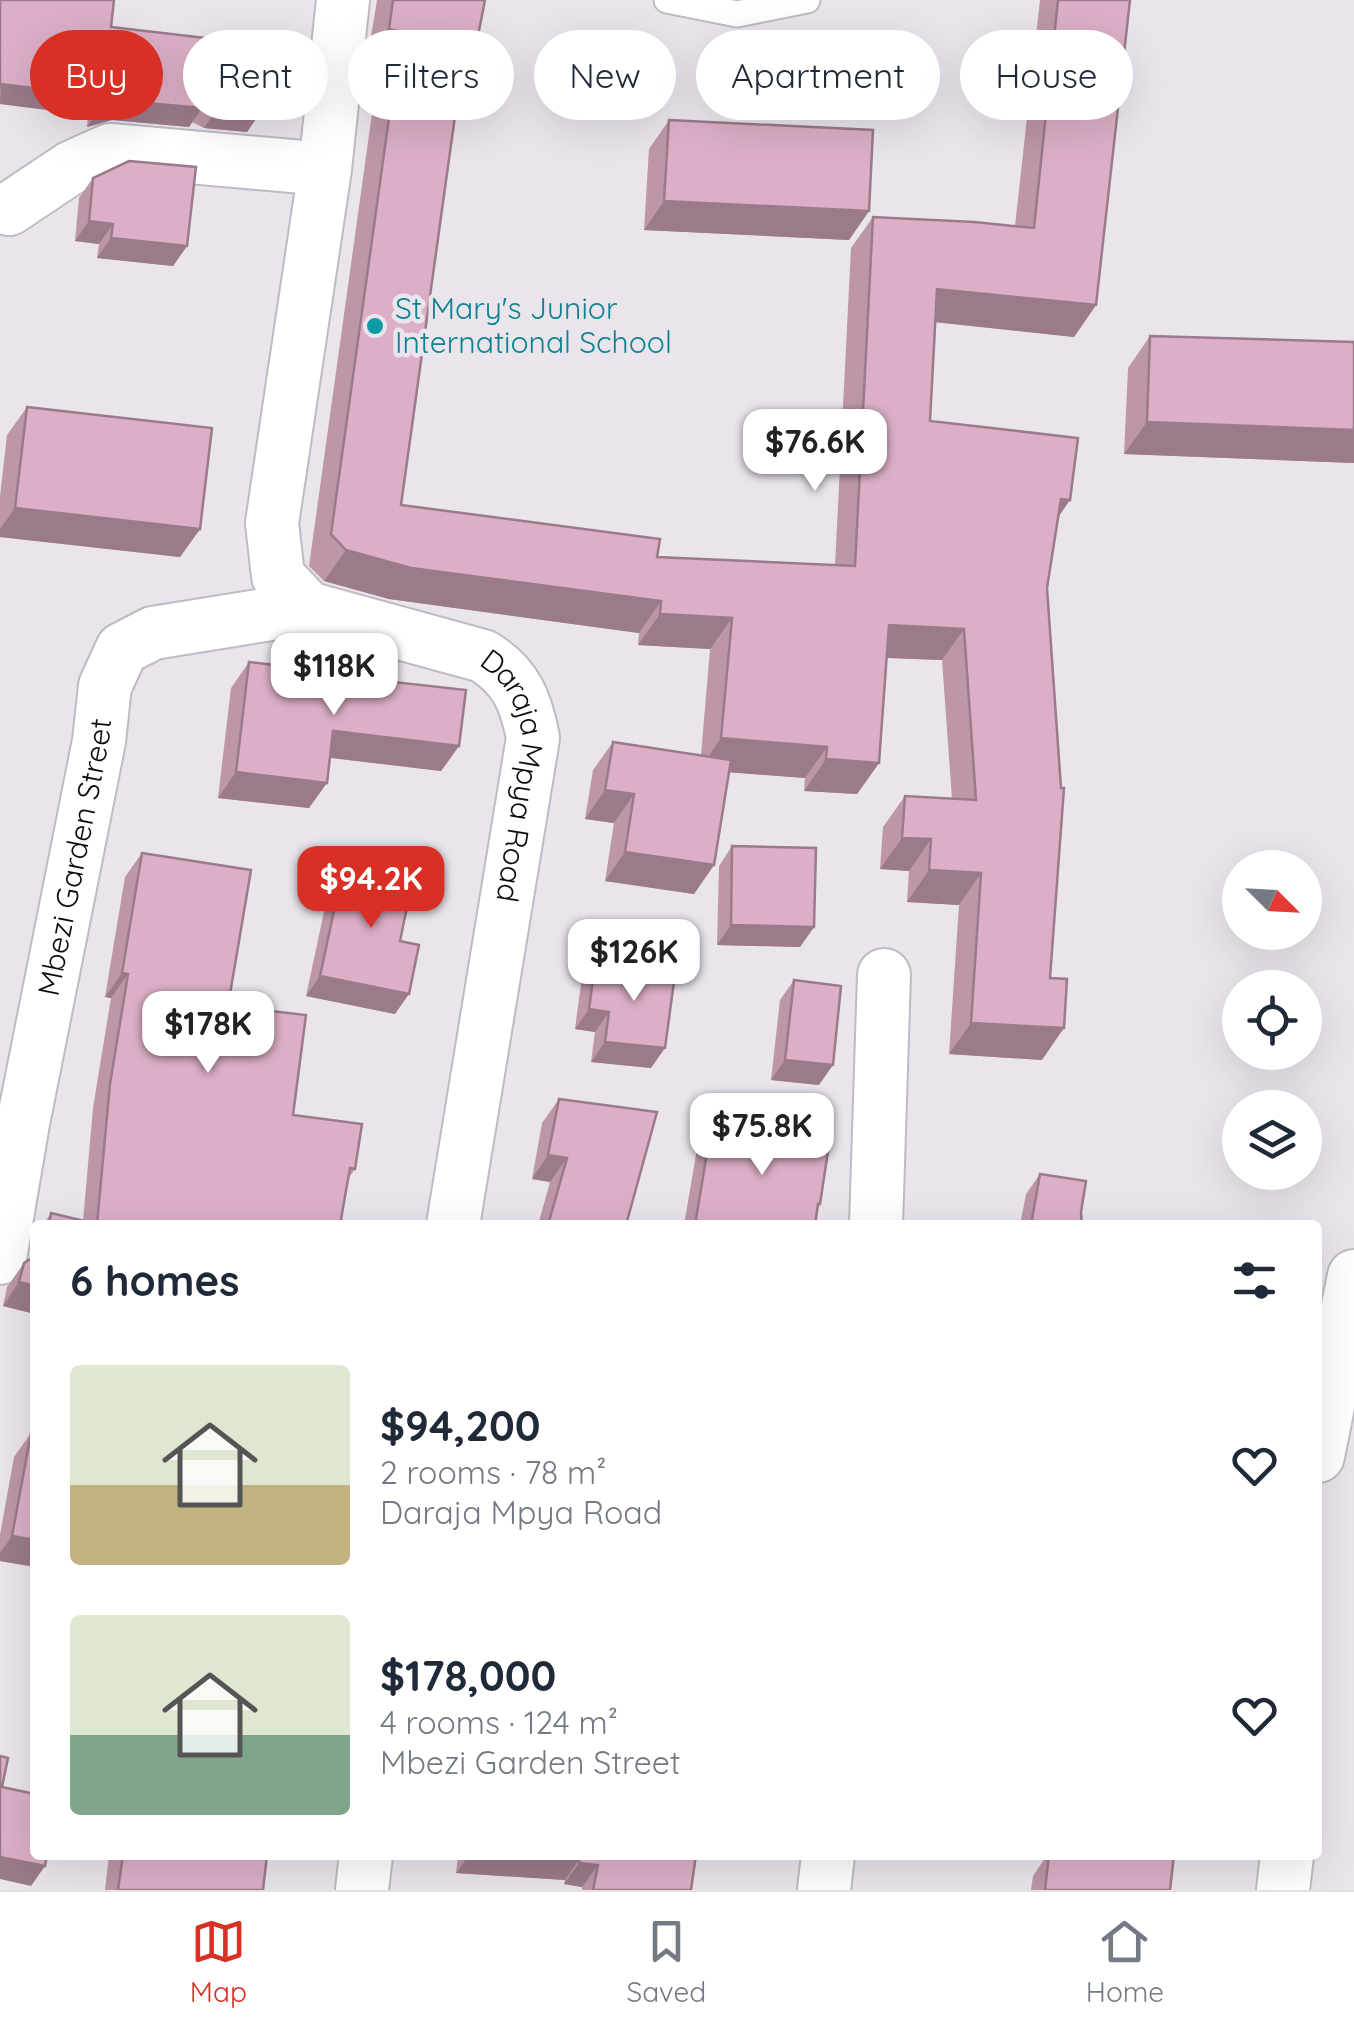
<!DOCTYPE html>
<html lang="en">
<head>
<meta charset="utf-8">
<style>
  :root { --surface:#fff; --page:#f2f2f3; --text:#1f2937; --muted:#747a83; --line:#e0e1e3; --accent:#d93025 }
  body { margin:0; font-family:Quicksand,sans-serif; background:var(--page); color:var(--text); height:100vh; display:flex; flex-direction:column; font-size:38px; white-space:nowrap }
  * { box-sizing:border-box; margin:0 }
  p { font-size:32px; color:var(--muted) }
  .icon { flex:none; width:55px; height:55px; fill:none; stroke:currentColor; stroke-width:2; stroke-linecap:round; stroke-linejoin:round }
  .map { position:relative; flex:1; overflow:hidden }
  .drawer { position:absolute; left:30px; top:1220px; width:1292px; height:640px; display:flex; flex-direction:column; background:var(--surface); border-radius:10px; box-shadow:0 10px 40px #0002 }
  .drawer>* { flex:none }
  .guide { position:absolute; left:30px; top:30px; width:1295px; height:90px; display:flex; gap:20px }
  .needle { width:65px; rotate:114deg }
  .controls { position:absolute; left:1222px; top:850px; display:grid; gap:20px }
  .controls a { display:grid; place-items:center; width:100px; height:100px; border-radius:50%; background:var(--surface); box-shadow:0 10px 40px #0002; font-size:50px }
  .price { position:absolute; translate:-50% -85px; padding:0 22px; border-radius:20px; background:#fff; color:#222; font-size:32px; line-height:65px; filter:drop-shadow(0 2px 5px #0008) }
  .price::after { content:''; position:absolute; left:50%; top:60px; width:30px; height:22px; margin-left:-15px; background:inherit; clip-path:polygon(0 0,100% 0,50% 100%) }
  .price.on { background:var(--accent); color:#fff }
  ul { padding:0; list-style:none }
  li { display:flex; align-items:center; gap:30px; height:250px; padding:0 40px }
  li span { display:grid; place-items:center; flex:none; width:280px; height:200px; border-radius:10px; color:#555 }
  li>.icon { margin-inline-start:auto }
  span .icon { width:120px; height:120px; fill:#fffc; stroke-width:1 }
  li b { font-size:42px }
  h2 { display:flex; justify-content:space-between; align-items:center; height:120px; padding:0 40px; font-size:42px }
  .chip { padding:0 35px; border-radius:45px; background:var(--surface); box-shadow:0 10px 40px #0002; font-size:35px; line-height:90px }
  .chip.on { background:var(--accent); color:#fff }
  .dock { display:flex; justify-content:space-around; align-items:center; height:140px; border-top:2px solid var(--line); background:var(--surface); font-size:28px; color:var(--muted) }
  .dock a { display:grid; justify-items:center; gap:5px }
  .dock .on { color:var(--accent) }
  .map>svg:first-child { display:block }
  .lines { fill:none; stroke-linecap:round; stroke-linejoin:round }
  .service-casing { stroke:#bfbbc2; stroke-width:29 }
  .minor-casing { stroke:#bfbbc2; stroke-width:56 }
  .service { stroke:#fff; stroke-width:25 }
  .minor { stroke:#fff; stroke-width:52 }
  .wall { fill:#bd96aa }
  .shaded-wall { fill:#9a7a8b }
  .building { fill:#dcafc6; stroke:#9a7a8b; stroke-width:2.5 }
  .culture-dot { fill:#0f9aa8; stroke:#eae5ed; stroke-width:4 }
  .labels { text-anchor:middle; stroke-width:9; stroke-linejoin:round; paint-order:stroke }
  .culture-label { font-size:30px; fill:#0d838f; stroke:#eae5ed; text-anchor:start }
  .street-label { font-size:30px; fill:#0d0b0e; stroke:#eae5ed }
</style>
</head>
<body>
<div class="map">
<svg width="1354" height="1890" viewBox="0 0 1354 1890">
  <rect width="100%" height="100%" fill="#eae5ed"/>
  <g class="lines">
    <g class="service-casing">
      <path id="service" d="M 667,0 L 737,14 L 807,0"/>
    </g>
    <g class="minor-casing">
      <g id="minor">
        <path id="s1" d="M 343,0 L 325,169 L 272,523 L 278,576 L 308,608 L 483,656 C 516,676 526,701 533,738 L 453,1225"/>
        <path d="M 9,209 L 72,167 L 110,150 L 325,169"/>
        <path d="M 876,1225 L 884,975"/>
        <path id="s2" d="M 0,1258 L 23,1123 L 99,741 L 105,686 L 122,649 L 153,633 L 308,608"/>
        <path d="M 1318,1456 L 1354,1276"/>
        <path d="M 362,1890 L 366,1855"/>
        <path d="M 824,1890 L 828,1855"/>
        <path d="M 1283,1890 L 1287,1855"/>
      </g>
    </g>
    <use href="#service" class="service"/>
    <use href="#minor" class="minor"/>
  </g>
  <g class="wall">
    <path d="M 0,0 L 111,27 L 260,113 L 247,132 L 204,128 L 192,122 L 189,127 L 112,120 L 87,127 L 88,115 L 0,104 Z"/>
    <path d="M 377,0 L 485,0 L 476,46 L 462,67 L 401,505 L 657,557 L 835,565 L 851,248 L 873,217 L 1015,226 L 1040,0 L 1130,0 L 1096,305 L 1074,337 L 936,322 L 930,421 L 1058,517 L 1047,588 L 1042,1060 L 949,1054 L 959,905 L 907,902 L 909,871 L 880,869 L 883,827 L 905,796 L 952,799 L 942,660 L 887,658 L 879,763 L 857,794 L 804,791 L 805,778 L 729,772 L 714,865 L 694,894 L 605,881 L 614,823 L 585,819 L 593,770 L 613,742 L 701,755 L 710,649 L 638,645 L 639,633 L 389,599 L 324,581 L 309,566 L 379,63 L 367,61 Z"/>
    <path d="M 669,120 L 869,211 L 849,240 L 644,230 L 649,149 Z"/>
    <path d="M 93,178 L 187,246 L 173,266 L 97,258 L 99,244 L 75,241 L 79,198 Z"/>
    <path d="M 1150,336 L 1354,342 L 1354,463 L 1124,454 L 1128,368 Z"/>
    <path d="M 27,407 L 200,529 L 180,557 L 0,537 L 0,496 L 7,435 Z"/>
    <path d="M 249,662 L 340,676 L 459,746 L 441,771 L 330,758 L 309,808 L 218,798 L 231,688 Z"/>
    <path d="M 732,846 L 814,927 L 800,947 L 717,945 L 719,866 Z"/>
    <path d="M 142,853 L 228,1006 L 293,1115 L 355,1169 L 348,1179 L 340,1225 L 43,1225 L 51,1213 L 83,1221 L 93,1108 L 111,998 L 105,997 L 125,877 Z"/>
    <path d="M 344,864 L 400,941 L 395,1014 L 306,996 L 330,884 Z"/>
    <path d="M 595,964 L 651,1068 L 591,1062 L 595,1032 L 575,1029 L 581,984 Z"/>
    <path d="M 794,980 L 819,1085 L 771,1080 L 780,1000 Z"/>
    <path d="M 559,1099 L 626,1225 L 538,1225 L 550,1182 L 532,1179 L 542,1123 Z"/>
    <path d="M 712,1123 L 820,1204 L 817,1208 L 815,1225 L 684,1225 L 698,1143 Z"/>
    <path d="M 1040,1174 L 1081,1212 L 1082,1225 L 1020,1225 L 1026,1194 Z"/>
    <path d="M 35,1236 L 35,1314 L 3,1306 L 7,1287 L 24,1263 L 30,1259 Z"/>
    <path d="M 31,1433 L 35,1567 L 0,1561 L 0,1535 L 14,1457 Z"/>
    <path d="M 109,1855 L 267,1855 L 263,1890 L 105,1890 Z"/>
    <path d="M 458,1855 L 696,1855 L 691,1890 L 582,1890 L 582,1887 L 564,1884 L 565,1880 L 456,1873 Z"/>
    <path d="M 1047,1855 L 1174,1855 L 1170,1890 L 1031,1890 L 1033,1876 Z"/>
  </g>
  <g class="shaded-wall">
    <path d="M 389,29 L 401,32 L 379,63 L 367,61 Z"/>
    <path d="M 465,44 L 476,46 L 454,78 Z"/>
    <path d="M 1,84 L 102,96 L 88,115 L 0,104 Z"/>
    <path d="M 125,101 L 202,108 L 189,127 L 112,120 L 87,127 L 100,108 Z"/>
    <path d="M 217,109 L 260,113 L 247,132 L 204,128 Z"/>
    <path d="M 664,201 L 869,211 L 849,240 L 644,230 Z"/>
    <path d="M 89,221 L 113,224 L 99,244 L 75,241 Z"/>
    <path d="M 111,238 L 187,246 L 173,266 L 97,258 Z"/>
    <path d="M 937,289 L 1096,305 L 1074,337 L 915,320 Z"/>
    <path d="M 1147,422 L 1354,430 L 1354,463 L 1124,454 Z"/>
    <path d="M 1061,499 L 1070,500 L 1048,532 Z"/>
    <path d="M 15,508 L 200,529 L 180,557 L 0,537 L 0,529 Z"/>
    <path d="M 346,550 L 661,601 L 639,633 L 389,599 L 324,581 Z"/>
    <path d="M 660,614 L 732,618 L 710,649 L 638,645 Z"/>
    <path d="M 889,625 L 964,629 L 942,660 L 867,657 Z"/>
    <path d="M 333,731 L 459,746 L 441,771 L 316,756 Z"/>
    <path d="M 721,738 L 827,747 L 805,778 L 699,770 Z"/>
    <path d="M 826,759 L 879,763 L 857,794 L 804,791 Z"/>
    <path d="M 236,772 L 327,783 L 309,808 L 218,798 Z"/>
    <path d="M 605,790 L 634,794 L 614,823 L 585,819 Z"/>
    <path d="M 902,838 L 931,839 L 909,871 L 880,869 Z"/>
    <path d="M 625,852 L 714,865 L 694,894 L 605,881 Z"/>
    <path d="M 929,870 L 981,873 L 959,905 L 907,902 Z"/>
    <path d="M 731,925 L 814,927 L 800,947 L 717,945 Z"/>
    <path d="M 122,973 L 128,974 L 111,998 L 105,997 Z"/>
    <path d="M 320,976 L 409,994 L 395,1014 L 306,996 Z"/>
    <path d="M 589,1009 L 609,1012 L 595,1032 L 575,1029 Z"/>
    <path d="M 971,1023 L 1064,1028 L 1042,1060 L 949,1054 Z"/>
    <path d="M 605,1042 L 665,1048 L 651,1068 L 591,1062 Z"/>
    <path d="M 785,1060 L 833,1065 L 819,1085 L 771,1080 Z"/>
    <path d="M 548,1155 L 567,1158 L 550,1182 L 532,1179 Z"/>
    <path d="M 19,1282 L 35,1286 L 35,1314 L 3,1306 Z"/>
    <path d="M 12,1536 L 35,1540 L 35,1567 L 0,1561 L 0,1553 Z"/>
    <path d="M 469,1855 L 530,1855 L 580,1858 L 565,1880 L 456,1873 Z"/>
    <path d="M 0,1857 L 45,1866 L 31,1886 L 0,1879 Z"/>
    <path d="M 579,1863 L 598,1865 L 582,1887 L 564,1884 Z"/>
  </g>
  <g class="building">
    <path d="M 0,0 L 114,0 L 111,27 L 214,39 L 280,70 L 260,113 L 217,109 L 203,102 L 202,108 L 125,101 L 100,108 L 102,96 L 1,84 L 0,87 Z"/>
    <path d="M 393,0 L 485,0 L 476,46 L 465,44 L 401,505 L 660,539 L 657,557 L 855,566 L 873,217 L 974,222 L 1034,228 L 1058,0 L 1130,0 L 1096,305 L 937,289 L 930,421 L 1078,438 L 1070,500 L 1061,499 L 1047,588 L 1061,788 L 1064,788 L 1050,978 L 1067,979 L 1064,1028 L 971,1023 L 981,873 L 929,870 L 931,839 L 902,838 L 905,796 L 976,800 L 964,629 L 889,625 L 879,763 L 826,759 L 827,747 L 721,738 L 732,618 L 660,614 L 661,601 L 411,568 L 346,550 L 331,534 L 401,32 L 389,29 Z"/>
    <path d="M 669,120 L 873,130 L 869,211 L 664,201 Z"/>
    <path d="M 129,161 L 196,167 L 187,246 L 111,238 L 113,224 L 89,221 L 93,178 Z"/>
    <path d="M 1150,336 L 1354,342 L 1354,430 L 1147,422 Z"/>
    <path d="M 27,407 L 212,428 L 200,529 L 15,508 Z"/>
    <path d="M 249,662 L 340,673 L 340,676 L 466,690 L 459,746 L 333,731 L 327,783 L 236,772 Z"/>
    <path d="M 613,742 L 731,760 L 714,865 L 625,852 L 634,794 L 605,790 Z"/>
    <path d="M 732,846 L 816,848 L 814,927 L 731,925 Z"/>
    <path d="M 142,853 L 251,870 L 228,1006 L 306,1015 L 293,1115 L 362,1124 L 355,1169 L 350,1168 L 340,1225 L 49,1225 L 51,1213 L 97,1224 L 110,1084 L 128,974 L 122,973 Z"/>
    <path d="M 344,864 L 413,878 L 400,941 L 419,945 L 409,994 L 320,976 Z"/>
    <path d="M 595,964 L 675,974 L 665,1048 L 605,1042 L 609,1012 L 589,1009 Z"/>
    <path d="M 794,980 L 841,986 L 833,1065 L 785,1060 Z"/>
    <path d="M 559,1099 L 657,1112 L 626,1225 L 548,1225 L 567,1158 L 548,1155 Z"/>
    <path d="M 712,1123 L 830,1138 L 820,1204 L 818,1204 L 815,1225 L 695,1225 Z"/>
    <path d="M 1040,1174 L 1086,1181 L 1081,1212 L 1082,1225 L 1031,1225 Z"/>
    <path d="M 35,1256 L 35,1286 L 19,1282 L 24,1263 Z"/>
    <path d="M 31,1433 L 35,1433 L 35,1540 L 12,1536 Z"/>
    <path d="M 0,1756 L 8,1758 L 2,1787 L 35,1794 L 35,1855 L 47,1855 L 45,1866 L 0,1857 Z"/>
    <path d="M 123,1855 L 267,1855 L 263,1890 L 118,1890 Z"/>
    <path d="M 530,1855 L 696,1855 L 691,1890 L 593,1890 L 598,1865 L 579,1863 L 580,1858 Z"/>
    <path d="M 1049,1855 L 1083,1855 L 1106,1858 L 1106,1855 L 1174,1855 L 1170,1890 L 1045,1890 Z"/>
  </g>
  <circle class="culture-dot" cx="375" cy="326" r="10"/>
  <g class="labels">
    <g class="culture-label">
      <text x="395" y="319">St Mary's Junior<tspan x="395" dy="34">International School</tspan></text>
    </g>
    <g class="street-label">
      <text dy="10" stroke="none"><textPath href="#s1" startOffset="940">Daraja Mpya Road</textPath></text>
      <text dy="10" stroke="none"><textPath href="#s2" startOffset="408">Mbezi Garden Street</textPath></text>
    </g>
  </g>
</svg>
<div class="controls">
<a><svg class="needle" viewBox="-14 -14 28 28"><path d="M0-13l5 13h-10z" fill="#e53935"/><path d="M0 13l5-13h-10z" fill="#747a83"/></svg></a>
<a><svg class="icon" aria-label="locate" viewBox="0 0 24 24"><circle cx="12" cy="12" r="6"/><path d="M12 2v4M12 18v4M2 12h4M18 12h4"/></svg></a>
<a><svg class="icon" aria-label="layers" viewBox="0 0 24 24"><path d="M12 4l9 5-9 5-9-5zM3 14l9 5 9-5"/></svg></a>
</div>
<b class="price" style="left:815px;top:494px">$76.6K</b>
<b class="price" style="left:334px;top:718px">$118K</b>
<b class="price on" style="left:371px;top:931px">$94.2K</b>
<b class="price" style="left:634px;top:1004px">$126K</b>
<b class="price" style="left:208px;top:1076px">$178K</b>
<b class="price" style="left:762px;top:1178px">$75.8K</b>
<div class="guide">
<a class="chip on">Buy</a>
<a class="chip">Rent</a>
<a class="chip">Filters</a>
<a class="chip">New</a>
<a class="chip">Apartment</a>
<a class="chip">House</a>
</div>
<section class="drawer">
<h2>6 homes<svg class="icon" aria-label="filters" viewBox="0 0 24 24"><path d="M4 7h16M4 17h16"/><circle cx="9" cy="7" r="2"/><circle cx="15" cy="17" r="2"/></svg></h2>
<ul>
<li><span style="background:linear-gradient(#dfe7d0 60%,#c2b280 0)"><svg class="icon" aria-label="home" viewBox="0 0 24 24"><path d="M3 11l9-7 9 7M6 9v11h12V9"/></svg></span><div><b>$94,200</b><p>2 rooms · 78 m²</p><p>Daraja Mpya Road</p></div><svg class="icon" aria-label="heart" viewBox="0 0 24 24"><path d="M12 20l-8-8c-3-5 5-10 8-4 3-6 11-1 8 4z"/></svg></li>
<li><span style="background:linear-gradient(#dfe7d0 60%,#7fa58c 0)"><svg class="icon" aria-label="home" viewBox="0 0 24 24"><path d="M3 11l9-7 9 7M6 9v11h12V9"/></svg></span><div><b>$178,000</b><p>4 rooms · 124 m²</p><p>Mbezi Garden Street</p></div><svg class="icon" aria-label="heart" viewBox="0 0 24 24"><path d="M12 20l-8-8c-3-5 5-10 8-4 3-6 11-1 8 4z"/></svg></li>
</ul>
</section>
</div>
<nav class="dock">
<a class="on"><svg class="icon" aria-label="map" viewBox="0 0 24 24"><path d="M3 6l6-2 6 2 6-2v14l-6 2-6-2-6 2zM9 4v14M15 6v14"/></svg>Map</a>
<a><svg class="icon" aria-label="saved" viewBox="0 0 24 24"><path d="M7 4h10v16l-5-4-5 4z"/></svg>Saved</a>
<a><svg class="icon" aria-label="home" viewBox="0 0 24 24"><path d="M3 11l9-7 9 7M6 9v11h12V9"/></svg>Home</a>
</nav>
</body>
</html>
